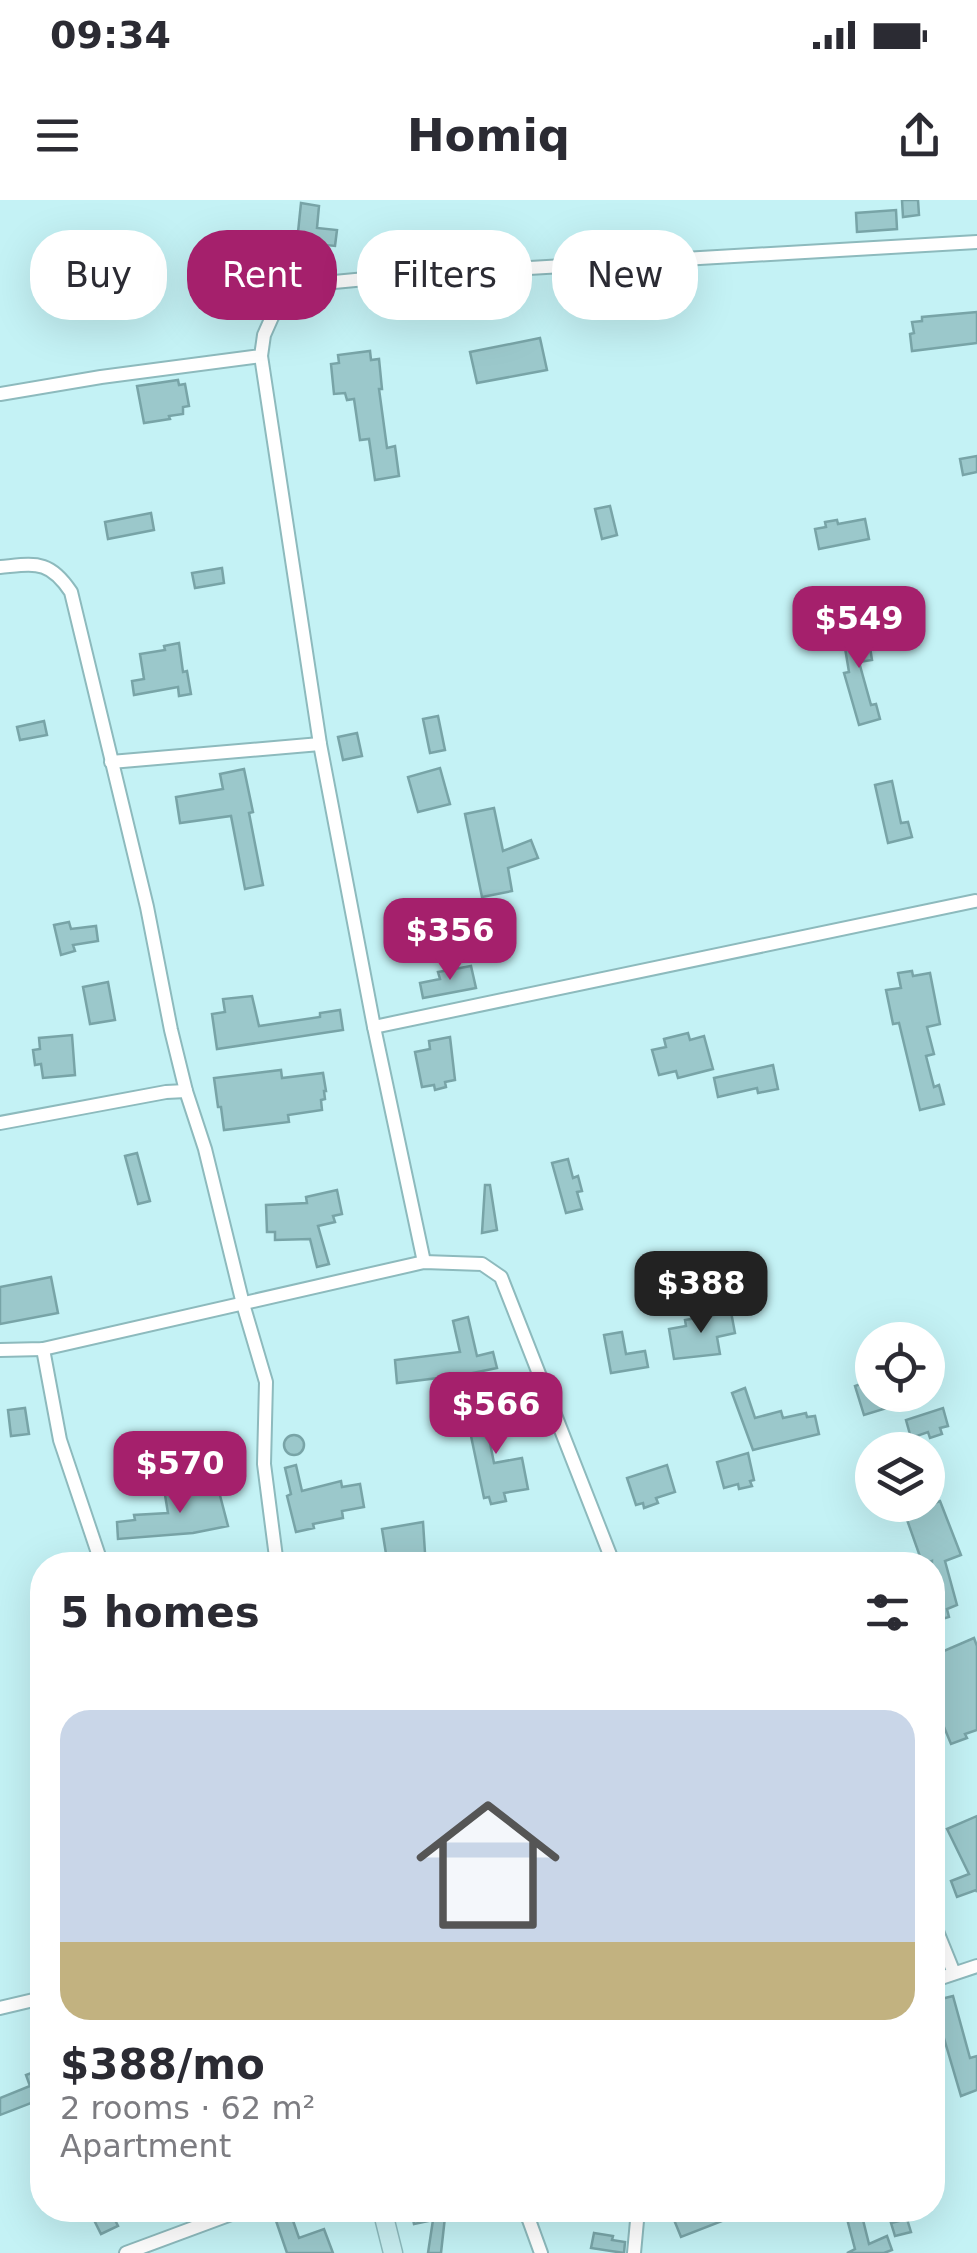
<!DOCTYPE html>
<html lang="en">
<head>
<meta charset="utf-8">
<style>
  :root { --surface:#fff; --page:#f7f7f7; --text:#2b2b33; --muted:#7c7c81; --line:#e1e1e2; --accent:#a5206c }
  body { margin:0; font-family:"DejaVu Sans",sans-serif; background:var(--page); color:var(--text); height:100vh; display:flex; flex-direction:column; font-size:38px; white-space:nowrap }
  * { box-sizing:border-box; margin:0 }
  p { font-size:32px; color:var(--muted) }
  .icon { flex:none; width:55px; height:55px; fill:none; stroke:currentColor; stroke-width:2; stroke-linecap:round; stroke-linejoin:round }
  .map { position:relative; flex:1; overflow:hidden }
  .panel { position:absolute; left:30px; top:1352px; width:915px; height:670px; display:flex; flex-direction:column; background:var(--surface); border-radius:40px; box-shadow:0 10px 40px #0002 }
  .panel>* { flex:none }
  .top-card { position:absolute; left:30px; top:30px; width:918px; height:90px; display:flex; gap:20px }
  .tools { position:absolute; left:855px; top:1122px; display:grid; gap:20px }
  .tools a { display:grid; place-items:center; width:90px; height:90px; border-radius:50%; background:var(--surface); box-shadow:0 10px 40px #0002; font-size:50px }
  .price { position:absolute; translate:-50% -85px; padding:0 22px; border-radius:20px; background:var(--accent); color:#fff; font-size:32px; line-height:65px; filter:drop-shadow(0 2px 5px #0008) }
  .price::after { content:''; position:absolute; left:50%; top:60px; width:30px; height:22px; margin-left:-15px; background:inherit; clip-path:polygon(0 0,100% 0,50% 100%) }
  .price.on { background:#222; color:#fff }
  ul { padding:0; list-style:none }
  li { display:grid; align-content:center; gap:20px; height:530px; padding:0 30px }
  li+li { border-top:2px solid var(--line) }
  li span { display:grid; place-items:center; height:310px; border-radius:30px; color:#555 }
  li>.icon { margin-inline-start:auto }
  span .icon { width:180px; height:180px; fill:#fffc; stroke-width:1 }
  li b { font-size:42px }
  h2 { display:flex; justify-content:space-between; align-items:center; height:120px; padding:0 30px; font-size:42px }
  .pill { padding:0 35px; border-radius:40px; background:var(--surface); box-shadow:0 10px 40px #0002; font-size:35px; line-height:90px }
  .pill.on { background:var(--accent); color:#fff }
  .status { display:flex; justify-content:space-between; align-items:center; height:70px; padding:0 50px; background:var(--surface); direction:ltr }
  .status svg { height:28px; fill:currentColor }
  header { display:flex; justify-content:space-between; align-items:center; height:130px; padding:0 30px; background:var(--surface); font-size:45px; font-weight:700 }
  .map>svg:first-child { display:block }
  .building { fill:#9bc8cb; stroke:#78a4a7; stroke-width:2.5 }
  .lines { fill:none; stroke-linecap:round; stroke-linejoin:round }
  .minor-casing { stroke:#8dbabd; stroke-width:16 }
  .secondary-casing { stroke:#8dbabd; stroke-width:21 }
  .minor { stroke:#fff; stroke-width:12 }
  .secondary { stroke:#c8eef1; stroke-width:18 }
</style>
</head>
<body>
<div class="status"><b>09:34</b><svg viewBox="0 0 49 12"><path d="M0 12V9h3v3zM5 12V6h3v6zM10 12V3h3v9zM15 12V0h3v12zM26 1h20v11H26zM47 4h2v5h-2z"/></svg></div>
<header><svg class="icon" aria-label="menu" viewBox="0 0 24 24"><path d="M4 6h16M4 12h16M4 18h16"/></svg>Homiq<svg class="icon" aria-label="share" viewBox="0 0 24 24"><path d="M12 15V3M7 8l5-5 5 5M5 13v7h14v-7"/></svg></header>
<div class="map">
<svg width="977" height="2053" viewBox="0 0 977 2053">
  <rect width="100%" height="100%" fill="#c4f2f5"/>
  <g class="building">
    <path d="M 902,0 L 918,0 L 919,15 L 903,17 Z"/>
    <path d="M 301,3 L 319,6 L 317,28 L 337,30 L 335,46 L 297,42 Z"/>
    <path d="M 896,10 L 897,29 L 857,32 L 856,13 Z"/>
    <path d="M 977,112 L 977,143 L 912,151 L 910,134 L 914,133 L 912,122 L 922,121 L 922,117 Z"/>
    <path d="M 540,138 L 547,170 L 477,183 L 470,152 Z"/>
    <path d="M 370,151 L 371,160 L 379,159 L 382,189 L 379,189 L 387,248 L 395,246 L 399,276 L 375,280 L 369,239 L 360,240 L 354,199 L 347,200 L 345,193 L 334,194 L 331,164 L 339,163 L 338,155 Z"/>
    <path d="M 178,180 L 179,185 L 185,184 L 189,206 L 183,207 L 183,214 L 169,216 L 170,219 L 144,223 L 137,186 Z"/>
    <path d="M 977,256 L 977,272 L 963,275 L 960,259 Z"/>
    <path d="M 610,306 L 617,335 L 602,339 L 595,309 Z"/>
    <path d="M 151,313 L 154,330 L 108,339 L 105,322 Z"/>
    <path d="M 865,319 L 869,339 L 819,349 L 815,329 L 826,327 L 825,322 L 837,320 L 838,324 Z"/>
    <path d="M 222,368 L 224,383 L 195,388 L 192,373 Z"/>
    <path d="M 866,421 L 872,460 L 859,462 L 871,505 L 876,504 L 880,519 L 859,525 L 844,473 L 849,472 L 842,430 L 850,428 L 849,424 Z"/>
    <path d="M 179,443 L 183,472 L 187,471 L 191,494 L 179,496 L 178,487 L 134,495 L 132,481 L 144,479 L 140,454 L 165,450 L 164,446 Z"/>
    <path d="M 438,516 L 445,550 L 430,553 L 423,519 Z"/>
    <path d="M 44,521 L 47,535 L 20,540 L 17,527 Z"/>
    <path d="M 357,533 L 362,556 L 343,560 L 338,537 Z"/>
    <path d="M 440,568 L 450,604 L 418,612 L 408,577 Z"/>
    <path d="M 244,569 L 253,612 L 249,613 L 263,685 L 245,689 L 231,616 L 180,623 L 176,597 L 223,589 L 220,574 Z"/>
    <path d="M 892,581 L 901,623 L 908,622 L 912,637 L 888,643 L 875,585 Z"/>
    <path d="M 494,608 L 503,651 L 531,640 L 538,658 L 508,668 L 512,691 L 482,697 L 465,614 Z"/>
    <path d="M 69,722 L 71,729 L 96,726 L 98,741 L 73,745 L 75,751 L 61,755 L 54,725 Z"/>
    <path d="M 471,766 L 476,788 L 423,798 L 420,783 L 440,779 L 438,772 Z"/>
    <path d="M 912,771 L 913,776 L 930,773 L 940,824 L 927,827 L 934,854 L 926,856 L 934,887 L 939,885 L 944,904 L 920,910 L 899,823 L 893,824 L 886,790 L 901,788 L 898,773 Z"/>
    <path d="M 108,782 L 115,820 L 90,824 L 83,787 Z"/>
    <path d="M 252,796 L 259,826 L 320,817 L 320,813 L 340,810 L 343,830 L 217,849 L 212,814 L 225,812 L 223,799 Z"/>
    <path d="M 688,833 L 690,840 L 704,836 L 713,869 L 678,878 L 676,871 L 659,875 L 652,850 L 666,847 L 664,839 Z"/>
    <path d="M 72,835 L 75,875 L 43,878 L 41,864 L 35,865 L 33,850 L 40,849 L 39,838 Z"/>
    <path d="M 450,837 L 455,880 L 445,882 L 446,887 L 435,890 L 434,885 L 422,887 L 415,852 L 430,849 L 429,841 Z"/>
    <path d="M 773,865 L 778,889 L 758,893 L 757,888 L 718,897 L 714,878 Z"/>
    <path d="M 281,870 L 282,878 L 323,873 L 326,891 L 324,891 L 325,899 L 321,900 L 322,910 L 288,915 L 289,922 L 224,930 L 221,907 L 218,907 L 214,878 Z"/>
    <path d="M 137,953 L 150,1001 L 138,1004 L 125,956 Z"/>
    <path d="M 568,959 L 573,978 L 578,976 L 582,991 L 577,992 L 582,1009 L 566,1013 L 552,963 Z"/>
    <path d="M 485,985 L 490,985 L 497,1030 L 482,1033 Z"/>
    <path d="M 337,990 L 342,1014 L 333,1016 L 335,1022 L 318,1026 L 329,1064 L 317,1067 L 310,1039 L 275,1040 L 275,1032 L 267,1032 L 266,1005 L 307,1003 L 306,997 Z"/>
    <path d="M 51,1077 L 58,1113 L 0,1124 L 0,1087 Z"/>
    <path d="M 731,1112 L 735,1133 L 717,1137 L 720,1154 L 674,1159 L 669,1129 L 686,1126 L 685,1120 Z"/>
    <path d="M 468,1117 L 477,1156 L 493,1152 L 497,1168 L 463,1175 L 397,1183 L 395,1160 L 460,1152 L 453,1121 Z"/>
    <path d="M 622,1132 L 626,1154 L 645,1151 L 648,1167 L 611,1173 L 604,1135 Z"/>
    <path d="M 872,1180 L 872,1195 L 883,1195 L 887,1208 L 864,1215 L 855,1186 Z"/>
    <path d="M 745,1188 L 755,1218 L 781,1211 L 783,1218 L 806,1213 L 807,1217 L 815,1216 L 819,1234 L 753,1250 L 732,1193 Z"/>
    <path d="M 25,1208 L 29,1234 L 11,1236 L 8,1210 Z"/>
    <path d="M 943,1208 L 948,1226 L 940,1228 L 942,1234 L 930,1238 L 928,1232 L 911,1238 L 906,1220 Z"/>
    <path d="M 488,1212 L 518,1216 L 516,1232 L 487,1228 L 494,1263 L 522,1258 L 528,1289 L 504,1293 L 506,1301 L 491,1304 L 489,1297 L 484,1298 L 467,1217 Z"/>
    <circle cx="294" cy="1245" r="10"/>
    <path d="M 748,1253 L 754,1280 L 750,1281 L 752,1286 L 739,1289 L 738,1284 L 724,1288 L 717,1262 Z"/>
    <path d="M 296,1265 L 302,1291 L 341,1281 L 342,1287 L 360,1284 L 364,1307 L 342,1311 L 343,1318 L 313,1324 L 314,1328 L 296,1332 L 287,1296 L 291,1294 L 285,1268 Z"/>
    <path d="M 667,1265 L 675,1292 L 656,1298 L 658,1303 L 644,1308 L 643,1303 L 636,1305 L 627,1278 Z"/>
    <path d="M 217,1284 L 228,1326 L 193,1333 L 118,1339 L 117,1322 L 135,1320 L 134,1315 L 168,1313 L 165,1295 Z"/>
    <path d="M 940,1301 L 961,1355 L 945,1361 L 957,1405 L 947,1409 L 949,1417 L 932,1422 L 932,1361 L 923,1365 L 905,1314 Z"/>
    <path d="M 423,1322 L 425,1353 L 387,1360 L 382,1329 Z"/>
    <path d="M 974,1438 L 977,1446 L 977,1530 L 965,1534 L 967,1538 L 951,1544 L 932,1498 L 932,1456 Z"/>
    <path d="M 977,1616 L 977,1692 L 976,1690 L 957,1697 L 951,1681 L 969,1674 L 947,1629 Z"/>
    <path d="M 953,1796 L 970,1858 L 977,1856 L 977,1890 L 961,1896 L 933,1801 Z"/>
    <path d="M 42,1869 L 42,1915 L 36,1901 L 0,1915 L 0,1898 L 30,1886 L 26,1875 Z"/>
    <path d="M 89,2010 L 110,2010 L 118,2026 L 101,2034 Z"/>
    <path d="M 411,2010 L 454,2010 L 455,2015 L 445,2017 L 441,2053 L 428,2053 L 433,2020 L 414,2024 Z"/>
    <path d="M 670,2010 L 748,2010 L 748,2011 L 681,2037 Z"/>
    <path d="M 290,2012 L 299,2038 L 324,2029 L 333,2053 L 287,2053 L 275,2018 Z"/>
    <path d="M 861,2012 L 869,2044 L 887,2036 L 892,2050 L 884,2053 L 847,2053 L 855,2049 L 846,2015 Z"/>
    <path d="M 907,2019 L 911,2032 L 895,2036 L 891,2023 Z"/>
    <path d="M 594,2033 L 613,2036 L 612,2040 L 625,2042 L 624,2053 L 591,2048 Z"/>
  </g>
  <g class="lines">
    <g class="minor-casing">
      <g id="minor">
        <path d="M 261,156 L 320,544 L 374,827 L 424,1062"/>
        <path d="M 0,194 L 101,177 L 261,156 L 264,135 L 272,117 L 285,100 L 297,91 L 313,84 L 408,75 L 977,42"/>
        <path d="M 0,367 C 35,364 49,359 71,392 L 147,707 L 171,830 L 186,891 L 205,949 L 243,1104 L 266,1182 L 264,1264 L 277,1365"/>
        <path d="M 111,562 L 320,544"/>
        <path d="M 374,827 L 975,701"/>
        <path d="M 0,923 L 166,892 L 186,891"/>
        <path d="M 43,1149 L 60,1240 L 102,1365"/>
        <path d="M 0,1150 L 43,1149 L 424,1062 L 482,1064 L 501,1077 L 614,1365"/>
        <path d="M 932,1719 L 954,1773"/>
        <path d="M 932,1781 L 977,1766"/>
        <path d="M 0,1808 L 42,1798"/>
        <path d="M 523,2010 L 529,2020 L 541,2053"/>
        <path d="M 126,2053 L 242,2010"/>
        <path d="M 634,2053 L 638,2010"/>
      </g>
    </g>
    <g class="secondary-casing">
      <path id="secondary" d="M 384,2017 L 393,2053"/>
    </g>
    <use href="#minor" class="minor"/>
    <use href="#secondary" class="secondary"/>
  </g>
</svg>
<div class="tools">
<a><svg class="icon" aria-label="locate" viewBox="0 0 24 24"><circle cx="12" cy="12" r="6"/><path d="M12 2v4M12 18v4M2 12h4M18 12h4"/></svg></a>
<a><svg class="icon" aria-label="layers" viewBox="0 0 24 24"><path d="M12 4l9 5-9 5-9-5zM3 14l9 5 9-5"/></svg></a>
</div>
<b class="price" style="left:859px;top:471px">$549</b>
<b class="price" style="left:450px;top:783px">$356</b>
<b class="price on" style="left:701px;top:1136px">$388</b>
<b class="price" style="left:496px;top:1257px">$566</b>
<b class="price" style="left:180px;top:1316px">$570</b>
<div class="top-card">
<a class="pill">Buy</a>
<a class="pill on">Rent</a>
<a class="pill">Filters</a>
<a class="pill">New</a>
</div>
<section class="panel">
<h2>5 homes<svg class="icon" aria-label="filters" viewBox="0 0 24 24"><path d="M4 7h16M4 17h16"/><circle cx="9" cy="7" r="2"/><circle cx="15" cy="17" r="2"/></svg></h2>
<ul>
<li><span style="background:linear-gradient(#c9d6e8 75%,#c2b280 0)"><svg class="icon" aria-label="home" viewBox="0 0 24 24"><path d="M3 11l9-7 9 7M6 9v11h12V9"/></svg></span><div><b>$388/mo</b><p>2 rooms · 62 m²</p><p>Apartment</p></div></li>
</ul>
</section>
</div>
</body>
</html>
